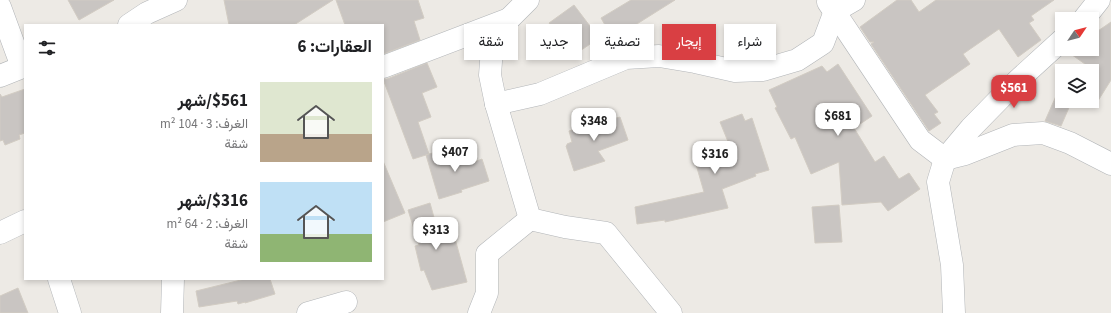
<!DOCTYPE html>
<html lang="ar">
<head>
<meta charset="utf-8">
<style>
  :root { --surface:#fff; --page:#f2f2f2; --text:#202124; --muted:#757577; --accent:#d93f43 }
  body { margin:0; font-family:"Source Sans 3",Vazirmatn,sans-serif; background:var(--page); color:var(--text); direction:rtl; height:100vh; display:flex; flex-direction:column; font-size:15px; white-space:nowrap }
  * { box-sizing:border-box; margin:0 }
  p { font-size:13px; color:var(--muted) }
  .icon { flex:none; width:22px; height:22px; fill:none; stroke:currentColor; stroke-width:2; stroke-linecap:round; stroke-linejoin:round }
  .map { position:relative; flex:1; overflow:hidden; direction:ltr }
  .details { position:absolute; left:24px; top:24px; width:360px; height:256px; display:flex; flex-direction:column; background:var(--surface); border-radius:0px; box-shadow:0 2px 6px #0003; direction:rtl }
  .details>* { flex:none }
  .top-card { position:absolute; left:396px; top:24px; width:380px; height:36px; direction:rtl; display:flex; gap:8px }
  .needle { width:26px; rotate:55deg }
  .controls { position:absolute; left:1055px; top:12px; display:grid; gap:8px }
  .controls a { display:grid; place-items:center; width:44px; height:44px; border-radius:0px; background:var(--surface); box-shadow:0 2px 6px #0003; font-size:20px }
  .price { position:absolute; translate:-50% -34px; padding:0 9px; border-radius:8px; background:#fff; color:#222; font-size:13px; line-height:26px; filter:drop-shadow(0 1px 2px #0008) }
  .price::after { content:''; position:absolute; left:50%; top:24px; width:12px; height:9px; margin-left:-6px; background:inherit; clip-path:polygon(0 0,100% 0,50% 100%) }
  .price.current { background:var(--accent); color:#fff }
  ul { padding:0; list-style:none }
  li { display:flex; align-items:center; gap:12px; height:100px; padding:0 12px }
  li span { display:grid; place-items:center; flex:none; width:112px; height:80px; border-radius:0px; color:#555 }
  li>.icon { margin-inline-start:auto }
  span .icon { width:48px; height:48px; fill:#fffc; stroke-width:1 }
  li b { font-size:17px }
  h2 { display:flex; justify-content:space-between; align-items:center; height:48px; padding:0 12px; font-size:17px }
  .tag { padding:0 14px; border-radius:0px; background:var(--surface); box-shadow:0 2px 6px #0003; font-size:14px; line-height:36px }
  .tag.current { background:var(--accent); color:#fff }
  .map>svg:first-child { display:block }
  .building { fill:#c9c5c2; stroke:#d2ccc3 }
  .lines { fill:none; stroke-linecap:round; stroke-linejoin:round }
  .minor-casing { stroke:#b2b5b8; stroke-width:23 }
  .minor { stroke:#fff; stroke-width:22 }
</style>
</head>
<body>
<div class="map">
<svg width="1111" height="313" viewBox="0 0 1111 313">
  <rect width="100%" height="100%" fill="#edeae5"/>
  <g class="building">
    <path d="M 68,0 L 114,0 L 79,20 Z"/>
    <path d="M 224,0 L 333,0 L 294,25 L 229,25 Z"/>
    <path d="M 336,0 L 418,0 L 424,18 L 414,21 L 420,40 L 383,54 L 383,25 L 345,25 Z"/>
    <path d="M 631,0 L 675,0 L 613,39 L 601,18 Z"/>
    <path d="M 897,0 L 911,0 L 919,12 L 936,0 L 1054,0 L 1031,16 L 1034,20 L 1029,23 L 1041,40 L 1018,57 L 999,29 L 963,54 L 970,64 L 925,95 L 938,112 L 934,114 L 941,123 L 929,131 L 871,44 L 874,42 L 870,42 L 860,27 Z"/>
    <path d="M 574,5 L 599,38 L 574,55 L 549,23 Z"/>
    <path d="M 1111,22 L 1111,80 L 1096,104 L 1092,101 L 1091,71 L 1092,69 L 1068,52 L 1071,49 L 1092,49 L 1092,35 Z"/>
    <path d="M 427,63 L 437,87 L 422,93 L 431,117 L 418,122 L 429,154 L 413,159 L 383,79 L 387,79 Z"/>
    <path d="M 838,64 L 872,116 L 854,128 L 875,162 L 884,156 L 899,179 L 909,173 L 920,189 L 888,211 L 881,202 L 842,205 L 839,162 L 811,174 L 795,137 L 791,139 L 775,108 L 777,107 L 769,90 L 822,66 L 827,72 Z"/>
    <path d="M 25,89 L 25,133 L 19,135 L 20,139 L 5,145 L 3,140 L 0,141 L 0,94 L 2,97 Z"/>
    <path d="M 1056,96 L 1062,99 L 1062,101 L 1071,103 L 1061,126 L 1045,121 Z"/>
    <path d="M 742,114 L 745,121 L 752,118 L 769,170 L 755,174 L 756,176 L 722,189 L 728,208 L 665,222 L 665,220 L 637,224 L 635,207 L 704,192 L 695,161 L 731,149 L 720,122 Z"/>
    <path d="M 620,117 L 628,140 L 598,151 L 605,161 L 574,171 L 566,146 L 567,145 L 567,144 L 572,142 L 569,131 Z"/>
    <path d="M 449,148 L 452,160 L 467,156 L 469,164 L 482,159 L 489,181 L 461,190 L 462,192 L 439,199 L 426,155 Z"/>
    <path d="M 383,161 L 405,213 L 383,222 Z"/>
    <path d="M 430,203 L 440,239 L 454,235 L 467,282 L 432,290 L 424,270 L 421,271 L 415,246 L 419,245 L 408,210 Z"/>
    <path d="M 839,205 L 842,242 L 815,243 L 812,207 Z"/>
    <path d="M 245,279 L 270,279 L 275,294 L 245,303 L 245,302 L 238,304 L 237,301 L 199,307 L 196,291 Z"/>
    <path d="M 18,288 L 28,313 L 0,313 L 0,296 Z"/>
  </g>
  <g class="lines">
    <g class="minor-casing">
      <g id="minor">
        <path d="M 528,0 L 509,19 L 492,48 L 490,75 L 496,104 L 530,219 L 565,227 L 606,233 L 671,313"/>
        <path d="M 828,2 L 920,140 L 945,159"/>
        <path d="M 0,7 L 22,67"/>
        <path d="M 1084,19 L 1099,0"/>
        <path d="M 129,25 L 147,13 L 176,0"/>
        <path d="M 383,67 L 509,19"/>
        <path d="M 0,76 L 25,66"/>
        <path d="M 496,104 L 540,94 L 626,58 L 659,56 L 695,62 L 735,71 L 763,70 L 797,60 L 823,43 L 835,11 L 854,0"/>
        <path d="M 945,159 L 965,154 L 1013,135 L 1043,133 L 1070,143 L 1111,164"/>
        <path d="M 0,233 L 25,221"/>
        <path d="M 59,279 L 70,313"/>
        <path d="M 172,313 L 173,279"/>
        <path d="M 308,313 L 346,302"/>
        <path d="M 479,313 L 487,293 L 487,254 L 530,219"/>
        <path d="M 954,313 L 952,265 L 938,182 L 945,159 L 971,128 L 1016,82 L 1062,40"/>
      </g>
    </g>
    <use href="#minor" class="minor"/>
  </g>
</svg>
<div class="controls">
<a><svg class="needle" viewBox="-14 -14 28 28"><path d="M0-13l5 13h-10z" fill="#e53935"/><path d="M0 13l5-13h-10z" fill="#757577"/></svg></a>
<a><svg class="icon" aria-label="layers" viewBox="0 0 24 24"><path d="M12 4l9 5-9 5-9-5zM3 14l9 5 9-5"/></svg></a>
</div>
<b class="price current" style="left:1014px;top:109px">$561</b>
<b class="price" style="left:838px;top:137px">$681</b>
<b class="price" style="left:594px;top:142px">$348</b>
<b class="price" style="left:455px;top:173px">$407</b>
<b class="price" style="left:715px;top:175px">$316</b>
<b class="price" style="left:436px;top:251px">$313</b>
<div class="top-card">
<a class="tag">شراء</a>
<a class="tag current">إيجار</a>
<a class="tag">تصفية</a>
<a class="tag">جديد</a>
<a class="tag">شقة</a>
</div>
<section class="details">
<h2>العقارات: 6<svg class="icon" aria-label="filters" viewBox="0 0 24 24"><path d="M4 7h16M4 17h16"/><circle cx="9" cy="7" r="2"/><circle cx="15" cy="17" r="2"/></svg></h2>
<ul>
<li><span style="background:linear-gradient(#dfe7d0 65%,#b9a48a 0)"><svg class="icon" aria-label="home" viewBox="0 0 24 24"><path d="M3 11l9-7 9 7M6 9v11h12V9"/></svg></span><div><b>$561/شهر</b><p>الغرف: 3 · 104 m²</p><p>شقة</p></div></li>
<li><span style="background:linear-gradient(#bfe0f5 65%,#8fb573 0)"><svg class="icon" aria-label="home" viewBox="0 0 24 24"><path d="M3 11l9-7 9 7M6 9v11h12V9"/></svg></span><div><b>$316/شهر</b><p>الغرف: 2 · 64 m²</p><p>شقة</p></div></li>
</ul>
</section>
</div>
</body>
</html>
